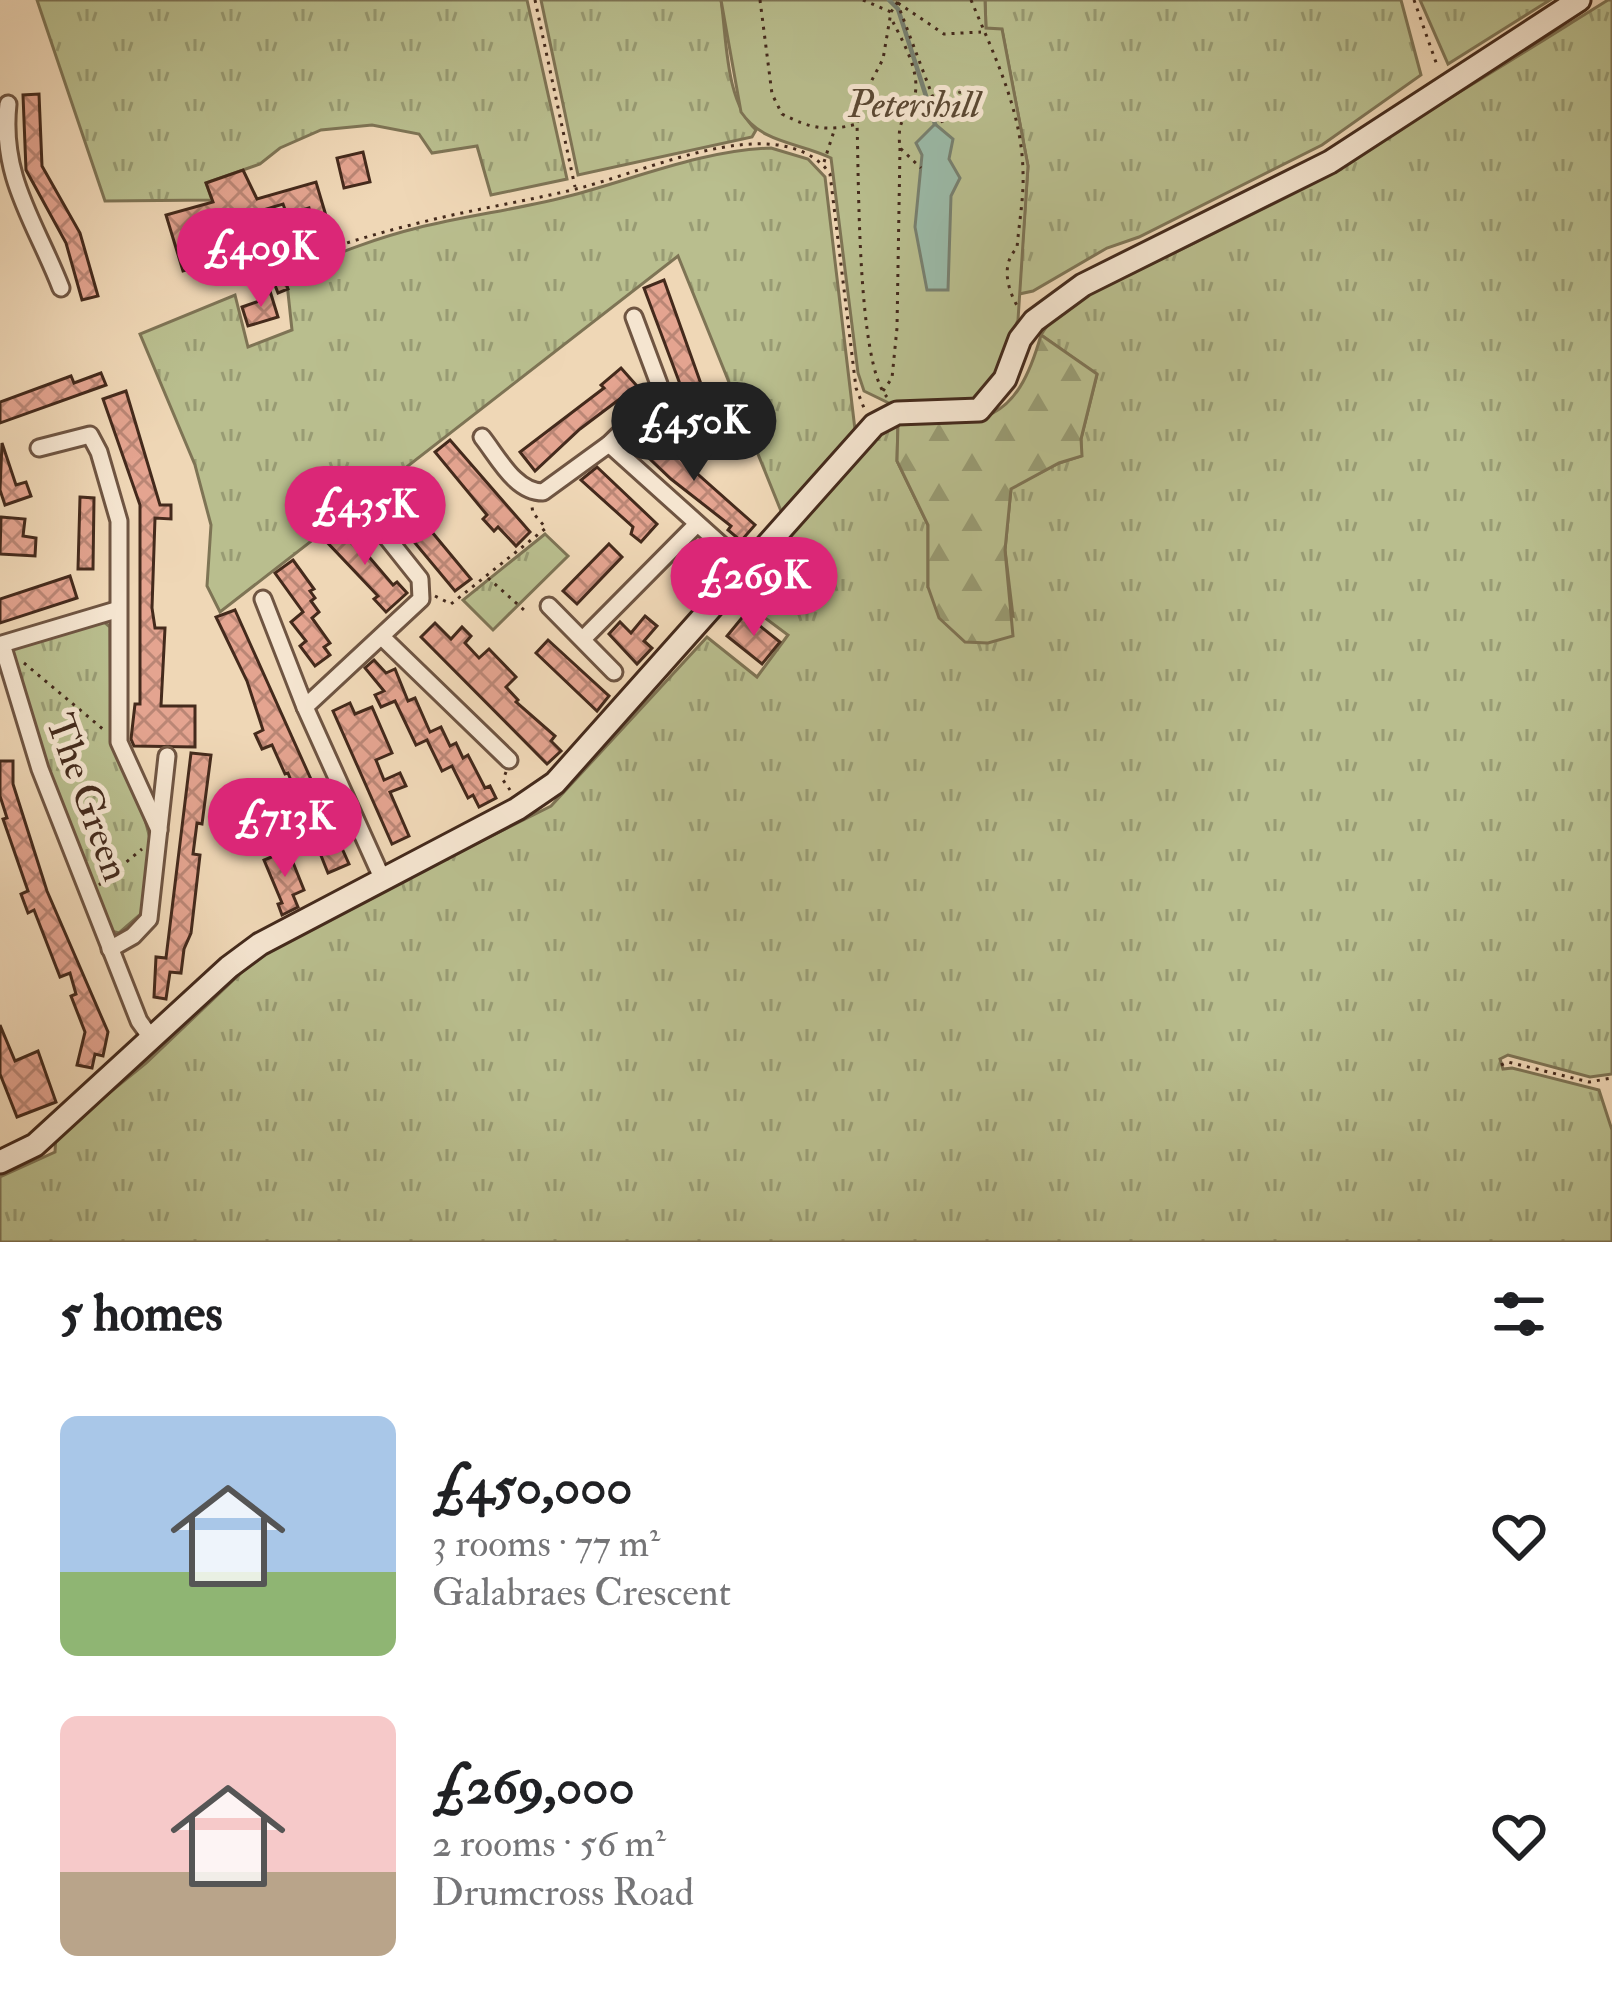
<!DOCTYPE html>
<html lang="en">
<head>
<meta charset="utf-8">
<style>
  :root { --surface:#fff; --page:#f6f6f6; --text:#202124; --muted:#757577; --accent:#db2777 }
  body { margin:0; font-family:"IM FELL Double Pica",serif; background:var(--page); color:var(--text); height:100vh; display:flex; flex-direction:column; font-size:45px; white-space:nowrap }
  * { box-sizing:border-box; margin:0 }
  p { font-size:39px; color:var(--muted) }
  .icon { flex:none; width:66px; height:66px; fill:none; stroke:currentColor; stroke-width:2; stroke-linecap:round; stroke-linejoin:round }
  .map { position:relative; height:1242px; overflow:hidden }
  .drawer { display:flex; flex-direction:column; background:var(--surface); flex:1 }
  .drawer>* { flex:none }
  .price { position:absolute; translate:-50% -102px; padding:0 27px; border-radius:42px; background:var(--accent); color:#fff; font-size:39px; line-height:78px; filter:drop-shadow(0 3px 6px #0008) }
  .price::after { content:''; position:absolute; left:50%; top:72px; width:36px; height:27px; margin-left:-18px; background:inherit; clip-path:polygon(0 0,100% 0,50% 100%) }
  .price.selected { background:#222; color:#fff }
  ul { padding:0; list-style:none }
  li { display:flex; align-items:center; gap:36px; height:300px; padding:0 60px }
  li span { display:grid; place-items:center; flex:none; width:336px; height:240px; border-radius:18px; color:#555 }
  li>.icon { margin-inline-start:auto }
  span .icon { width:144px; height:144px; fill:#fffc; stroke-width:1 }
  li b { font-size:51px }
  h2 { display:flex; justify-content:space-between; align-items:center; height:144px; padding:0 60px; font-size:51px }
  .map>svg:first-child { display:block }
  .grass { fill:url(#grass-tufts); stroke:#7e7455; stroke-width:3 }
  .forest { fill:url(#forest-firs); stroke:#7e7455; stroke-width:3 }
  .park { fill:#b9be8e; stroke:#7e7455; stroke-width:3 }
  .water { fill:#9bbaa8; stroke:#788070; stroke-width:3 }
  .lines { fill:none; stroke-linecap:round; stroke-linejoin:round }
  .stream { stroke:#788070; stroke-width:4.5 }
  .building { fill:url(#building-cross-hatch); stroke:#442a1c; stroke-width:3; fill-rule:evenodd }
  .street-casing { stroke:#6f5542; stroke-width:21 }
  .secondary-casing { stroke:#442a1c; stroke-width:27 }
  .path { stroke:#442a1c; stroke-width:3; stroke-dasharray:3 6; stroke-linecap:butt }
  .street { stroke:#f5e5d0; stroke-width:15 }
  .secondary { stroke:#f5e5d0; stroke-width:21 }
  .labels { text-anchor:middle; stroke-width:10; stroke-linejoin:round; paint-order:stroke }
  .park-label { font-size:39px; font-style:italic; fill:#5b4833; stroke:#f5e5d0 }
  .street-label { font-size:39px; fill:#442a1c; stroke:#f5e5d0 }
</style>
</head>
<body>
<div class="map">
<svg width="1612" height="1242" viewBox="0 0 1612 1242">
  <defs>
    <pattern id="grass-tufts" width="24" height="20" patternUnits="userSpaceOnUse" patternTransform="scale(3)"><rect width="24" height="20" fill="#b9be8e"/><path d="M3 7l-1-3M5 7V3M7 7l1-3M15 17l-1-3M17 17v-4M19 17l1-3" fill="none" stroke="#989b73"/></pattern>
    <pattern id="forest-firs" width="22" height="20" patternUnits="userSpaceOnUse" patternTransform="scale(3)"><rect width="22" height="20" fill="#b9be8e"/><path d="M5 1l3.5 6h-7zM16 11l3.5 6h-7z" fill="#989b73"/></pattern>
    <pattern id="building-cross-hatch" width="8" height="8" patternUnits="userSpaceOnUse" patternTransform="scale(3)"><rect width="8" height="8" fill="#e4a490"/><path d="M0 0l8 8M0 8l8-8" fill="none" stroke="#ba8675"/></pattern>
  </defs>
  <rect width="100%" height="100%" fill="#efd7b6"/>
  <filter id="stains"><feTurbulence type="fractalNoise" baseFrequency=".00167" numOctaves="4"/><feColorMatrix values="0 0 0 0 .2 0 0 0 0 .09 0 0 0 0 .02 0 0 0 .5 -.17"/></filter>
  <radialGradient id="worn" r=".72"><stop offset=".6" stop-color="#630" stop-opacity="0"/><stop offset="1" stop-color="#630" stop-opacity=".3"/></radialGradient>
  <g class="grass">
    <path d="M 37,0 L 527,0 L 567,179 L 491,195 L 477,146 L 432,153 L 419,134 L 372,125 L 321,130 L 280,148 L 260,164 L 206,183 L 212,200 L 105,201 Z"/>
    <path d="M 541,0 L 721,0 C 727,40 725,101 756,130 L 752,137 L 578,175 Z"/>
    <path d="M 985,0 L 1401,0 L 1421,75 L 1322,145 L 1139,237 L 1107,248 L 1033,291 L 1019,294 L 1028,166 L 1002,30 L 986,29 Z"/>
    <path d="M 1420,0 L 1550,0 L 1448,64 Z"/>
    <path d="M 1608,0 L 1612,0 L 1612,1074 L 1590,1077 L 1508,1055 L 1500,1059 L 1503,1069 L 1512,1068 L 1599,1090 L 1612,1130 L 1612,1242 L 0,1242 L 0,1177 L 55,1152 L 56,1136 L 146,1063 L 265,950 L 551,806 L 707,637 L 757,677 L 788,635 L 737,597 L 882,430 L 898,423 L 897,461 L 928,525 L 928,587 L 1013,616 L 1005,550 L 1011,488 L 1059,463 L 1081,456 L 1081,439 L 1097,375 L 1041,335 C 1063,297 1117,281 1155,262 C 1313,186 1460,92 1608,0 Z"/>
    <path d="M 771,148 L 808,159 L 825,177 L 856,438 L 783,516 L 678,256 L 220,612 L 207,586 L 211,525 L 195,465 L 140,334 L 235,295 L 248,347 L 292,330 L 286,274 C 329,257 372,239 417,228 C 469,215 521,209 573,195 C 637,178 704,150 771,148 Z"/>
    <path d="M 545,534 L 568,556 L 493,630 L 463,600 Z"/>
    <path d="M 103,621 L 110,627 L 111,742 L 143,812 L 151,842 L 142,913 L 119,933 L 111,931 L 60,806 L 12,653 L 15,647 Z"/>
  </g>
  <path class="forest" d="M 1041,335 L 1097,374 L 1081,439 L 1082,456 L 1059,463 L 1011,489 L 1005,550 L 1013,636 L 988,643 L 965,642 L 939,618 L 928,587 L 928,525 L 897,461 L 898,423 C 982,424 1015,427 1041,335 Z"/>
  <path class="park" d="M 721,0 L 985,0 L 986,28 L 1002,29 L 1028,166 L 1018,320 L 990,385 L 974,399 L 956,407 L 895,406 L 864,391 L 858,373 L 831,158 C 798,142 763,144 741,112 Z"/>
  <path class="water" d="M 935,124 L 953,139 L 949,159 L 960,178 L 951,196 L 948,290 L 927,290 L 915,227 L 922,155 L 916,143 Z"/>
  <g class="lines">
    <path class="stream" d="M 889,0 L 898,9 L 935,124"/>
  </g>
  <g class="building">
    <path d="M 39,94 L 42,166 L 80,233 L 98,296 L 82,300 L 66,243 L 26,170 L 23,95 Z"/>
    <path d="M 363,152 L 370,182 L 344,188 L 337,158 Z"/>
    <path d="M 243,170 L 257,199 L 316,182 L 332,236 L 276,259 L 288,289 L 278,293 L 266,262 L 254,266 L 250,252 L 258,250 L 249,223 L 222,232 L 229,258 L 183,271 L 166,215 L 213,202 L 206,183 ZM 283,204 L 287,215 L 309,208 L 315,229 L 271,243 L 260,211 Z"/>
    <path d="M 664,280 L 701,384 L 694,387 L 708,412 L 690,422 L 680,403 L 686,400 L 644,288 Z"/>
    <path d="M 270,291 L 278,317 L 248,326 L 242,307 L 262,300 L 260,294 Z"/>
    <path d="M 621,368 L 637,386 L 580,429 L 535,471 L 520,452 L 604,388 L 601,385 Z"/>
    <path d="M 101,373 L 106,385 L 0,423 L 0,402 L 71,376 L 74,383 Z"/>
    <path d="M 126,391 L 160,505 L 171,505 L 171,519 L 155,518 L 152,608 L 155,628 L 165,628 L 161,706 L 195,706 L 195,747 L 134,746 L 131,739 L 135,704 L 140,704 L 140,505 L 103,399 Z"/>
    <path d="M 647,429 L 755,525 L 741,541 L 728,530 L 731,526 L 671,479 L 634,444 Z"/>
    <path d="M 450,440 L 530,532 L 516,546 L 498,527 L 494,531 L 483,519 L 487,515 L 435,452 Z"/>
    <path d="M 2,443 L 16,485 L 26,482 L 31,496 L 5,505 L 0,490 Z"/>
    <path d="M 597,467 L 657,524 L 641,542 L 631,534 L 633,527 L 581,480 Z"/>
    <path d="M 396,480 L 422,509 L 417,514 L 471,579 L 455,591 L 405,531 L 411,526 L 382,491 Z"/>
    <path d="M 80,497 L 94,498 L 93,569 L 78,569 Z"/>
    <path d="M 1,517 L 25,519 L 23,536 L 36,538 L 35,556 L 0,554 Z"/>
    <path d="M 341,524 L 393,585 L 397,582 L 407,593 L 386,612 L 374,599 L 378,596 L 324,539 Z"/>
    <path d="M 609,544 L 622,557 L 577,604 L 563,591 Z"/>
    <path d="M 293,560 L 314,589 L 310,591 L 315,598 L 311,601 L 319,612 L 312,618 L 330,643 L 324,647 L 330,655 L 315,666 L 300,646 L 306,641 L 291,622 L 303,612 L 275,573 Z"/>
    <path d="M 70,576 L 77,598 L 0,623 L 0,599 Z"/>
    <path d="M 235,610 L 349,864 L 328,873 L 288,773 L 285,774 L 272,745 L 262,749 L 255,734 L 263,730 L 247,681 L 216,617 Z"/>
    <path d="M 745,614 L 780,642 L 762,664 L 727,636 Z"/>
    <path d="M 645,616 L 657,626 L 644,641 L 652,648 L 637,664 L 609,634 L 620,622 L 631,633 Z"/>
    <path d="M 435,623 L 451,639 L 462,627 L 471,636 L 465,643 L 479,658 L 489,649 L 516,677 L 506,687 L 518,700 L 516,702 L 555,736 L 551,741 L 561,751 L 547,764 L 421,637 Z"/>
    <path d="M 548,640 L 609,696 L 597,711 L 536,653 Z"/>
    <path d="M 374,660 L 386,673 L 395,669 L 408,701 L 415,698 L 430,732 L 441,727 L 450,746 L 456,743 L 463,758 L 468,755 L 485,788 L 490,786 L 496,798 L 479,807 L 473,795 L 468,798 L 452,766 L 442,771 L 427,740 L 416,745 L 395,701 L 381,707 L 375,695 L 384,691 L 365,668 Z"/>
    <path d="M 350,703 L 355,714 L 372,707 L 392,753 L 376,760 L 384,780 L 400,773 L 406,786 L 390,792 L 409,836 L 392,844 L 333,711 Z"/>
    <path d="M 191,753 L 211,755 L 202,824 L 197,823 L 193,854 L 200,855 L 191,933 L 184,949 L 181,973 L 170,972 L 166,999 L 154,997 L 156,957 L 166,958 Z"/>
    <path d="M 0,761 L 13,761 L 13,784 L 47,891 L 108,1032 L 103,1056 L 95,1054 L 92,1068 L 77,1065 L 85,1032 L 71,996 L 76,994 L 70,973 L 60,977 L 34,910 L 28,913 L 21,894 L 28,891 L 3,819 L 7,818 L 0,796 Z"/>
    <path d="M 288,850 L 304,890 L 293,895 L 298,907 L 282,915 L 278,904 L 282,903 L 264,860 Z"/>
    <path d="M 0,1025 L 15,1061 L 38,1051 L 56,1102 L 17,1117 L 0,1074 Z"/>
  </g>
  <g class="lines">
    <g class="street-casing">
      <g id="street">
        <path d="M 8,104 C 0,178 36,223 61,288"/>
        <path d="M 482,437 C 498,457 515,492 543,492 L 609,444 L 658,396 L 659,384 L 634,317"/>
        <path d="M 609,444 L 747,568"/>
        <path d="M 39,448 L 90,435 L 99,452 L 119,521 L 119,742 L 159,830"/>
        <path d="M 263,599 L 305,707 L 383,880"/>
        <path d="M 549,606 L 614,672"/>
        <path d="M 116,610 L 2,644 L 40,769 L 139,1021 L 152,1039"/>
        <path d="M 382,637 L 509,760"/>
        <path d="M 584,638 L 696,525"/>
        <path d="M 305,707 L 421,599 L 420,579 L 373,520"/>
        <path d="M 110,949 L 133,936 L 149,919 L 167,756"/>
      </g>
    </g>
    <g class="secondary-casing">
      <path id="secondary" d="M 0,1162 L 35,1145 L 229,967 L 260,944 L 517,809 L 555,783 L 874,425 L 897,413 L 979,410 L 1005,379 L 1020,339 L 1034,321 L 1083,285 L 1330,162 L 1579,0"/>
    </g>
    <g class="path">
      <path d="M 535,0 L 575,187"/>
      <path d="M 760,0 L 772,94 L 782,114 C 809,128 827,132 857,124"/>
      <path d="M 863,0 L 891,12 L 883,59 L 862,99 L 857,124 C 859,177 857,364 887,397"/>
      <path d="M 971,0 C 994,55 1022,111 1023,172 C 1024,197 1019,223 1017,248 C 1000,265 1008,291 1019,309"/>
      <path d="M 1414,0 L 1438,68"/>
      <path d="M 897,2 L 943,124"/>
      <path d="M 898,3 L 944,34 L 981,32"/>
      <path d="M 891,12 L 899,0"/>
      <path d="M 893,22 C 903,42 920,71 915,95 C 909,121 896,114 900,148 L 921,168"/>
      <path d="M 824,162 L 834,131"/>
      <path d="M 245,278 C 300,258 354,239 411,225 C 467,210 524,202 580,188 C 636,173 710,141 767,144 C 791,145 817,154 830,174 L 856,388 L 864,408"/>
      <path d="M 883,391 L 892,378 L 897,328 L 900,148"/>
      <path d="M 488,578 L 524,610"/>
      <path d="M 435,596 L 451,604 L 546,528 L 533,513 L 532,507"/>
      <path d="M 24,663 L 104,730"/>
      <path d="M 506,772 L 503,780 L 510,790"/>
      <path d="M 99,885 L 142,849"/>
      <path d="M 1501,1065 L 1508,1062 L 1589,1082 L 1612,1078"/>
    </g>
    <use href="#street" class="street"/>
    <use href="#secondary" class="secondary"/>
  </g>
  <g class="labels">
    <g class="park-label">
      <text x="914" y="117">Petershill</text>
    </g>
    <g class="street-label">
      <text transform="translate(89 797) rotate(70)" y="14">The Green</text>
    </g>
  </g>
  <rect width="100%" height="100%" filter="url(#stains)"/>
  <rect width="100%" height="100%" fill="url(#worn)"/>
</svg>
<b class="price" style="left:261px;top:310px">£409K</b>
<b class="price selected" style="left:694px;top:484px">£450K</b>
<b class="price" style="left:365px;top:568px">£435K</b>
<b class="price" style="left:754px;top:639px">£269K</b>
<b class="price" style="left:285px;top:880px">£713K</b>
</div>
<section class="drawer">
<h2>5 homes<svg class="icon" aria-label="filters" viewBox="0 0 24 24"><path d="M4 7h16M4 17h16"/><circle cx="9" cy="7" r="2"/><circle cx="15" cy="17" r="2"/></svg></h2>
<ul>
<li><span style="background:linear-gradient(#a9c7e8 65%,#8fb573 0)"><svg class="icon" aria-label="home" viewBox="0 0 24 24"><path d="M3 11l9-7 9 7M6 9v11h12V9"/></svg></span><div><b>£450,000</b><p>3 rooms · 77 m²</p><p>Galabraes Crescent</p></div><svg class="icon" aria-label="heart" viewBox="0 0 24 24"><path d="M12 20l-8-8c-3-5 5-10 8-4 3-6 11-1 8 4z"/></svg></li>
<li><span style="background:linear-gradient(#f6c9c9 65%,#b9a48a 0)"><svg class="icon" aria-label="home" viewBox="0 0 24 24"><path d="M3 11l9-7 9 7M6 9v11h12V9"/></svg></span><div><b>£269,000</b><p>2 rooms · 56 m²</p><p>Drumcross Road</p></div><svg class="icon" aria-label="heart" viewBox="0 0 24 24"><path d="M12 20l-8-8c-3-5 5-10 8-4 3-6 11-1 8 4z"/></svg></li>
</ul>
</section>
</body>
</html>
